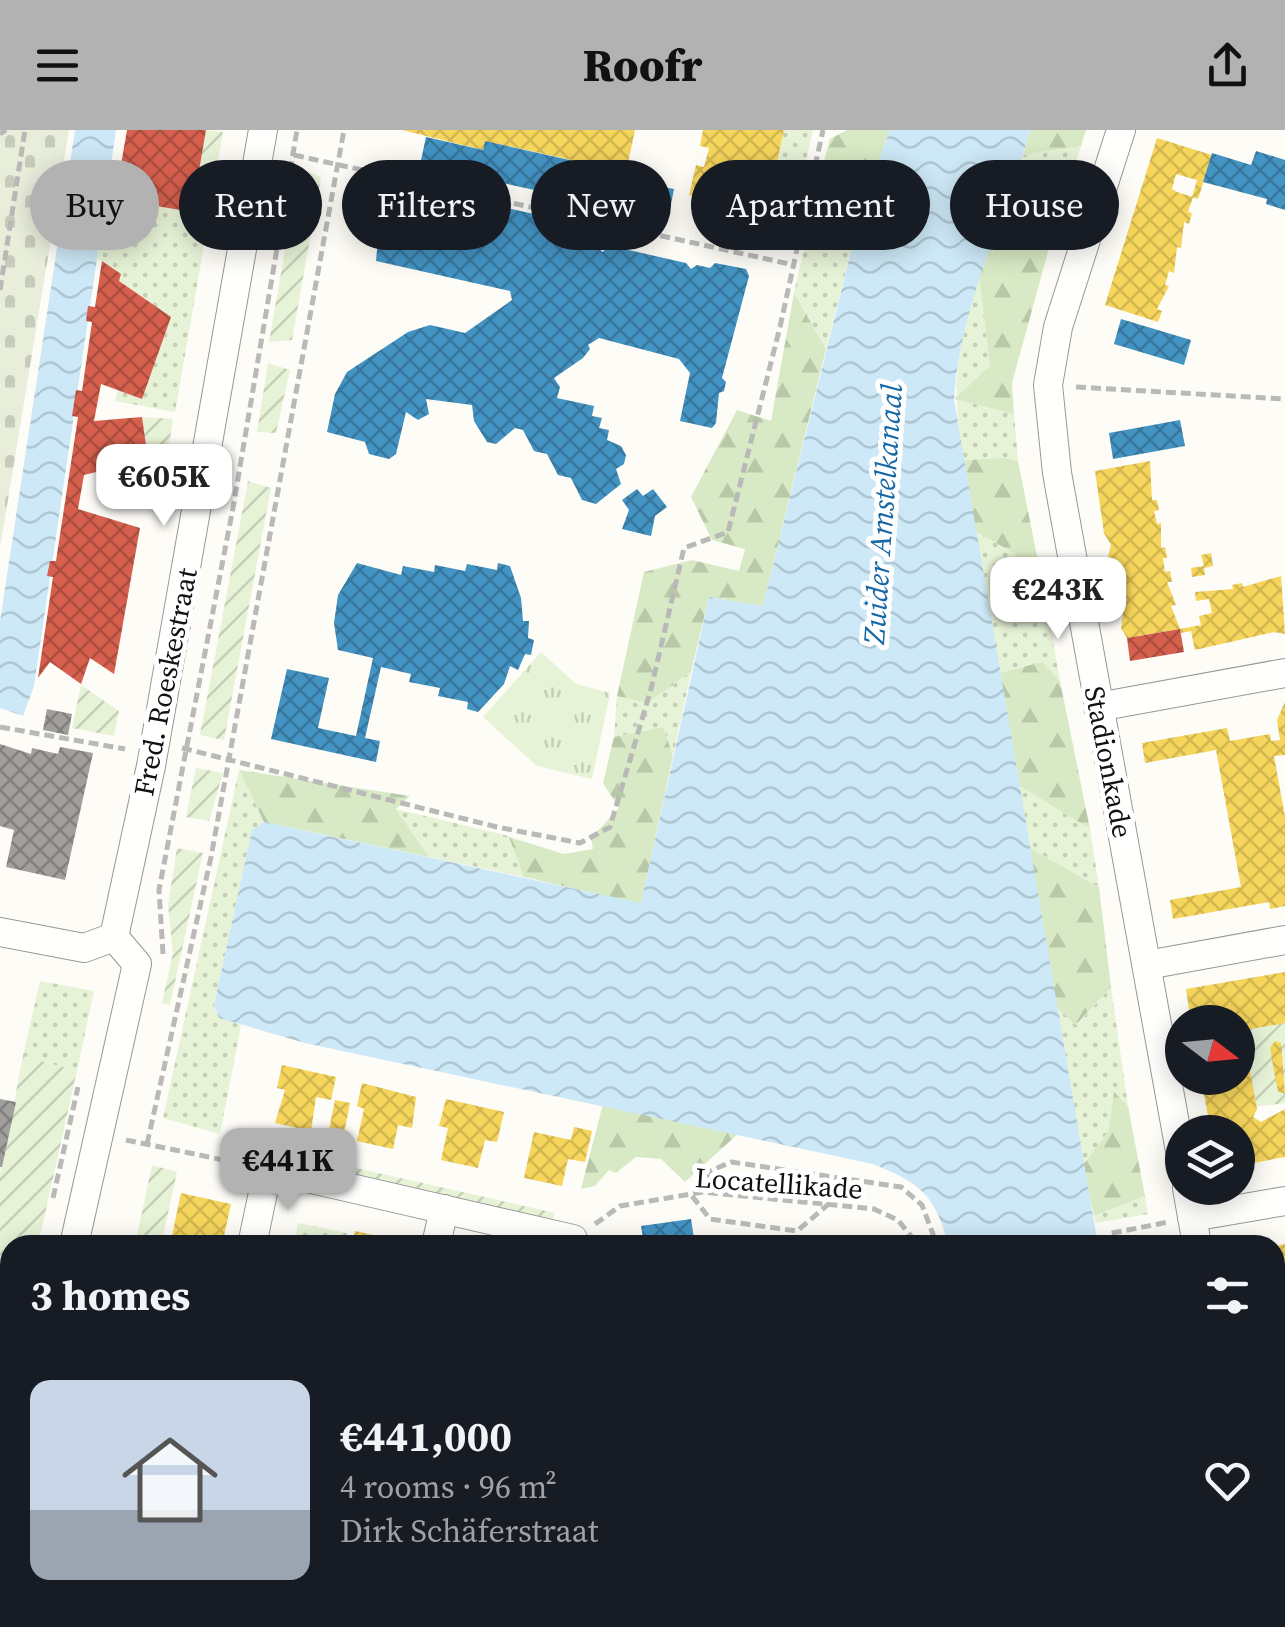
<!DOCTYPE html>
<html lang="en">
<head>
<meta charset="utf-8">
<style>
  :root { --surface:#171b24; --page:#20242c; --text:#f1f3f6; --muted:#9ea1a6; --accent:#b2b2b3 }
  body { margin:0; font-family:"Source Serif 4",serif; background:var(--page); color:var(--text); height:100vh; display:flex; flex-direction:column; font-size:38px; white-space:nowrap }
  * { box-sizing:border-box; margin:0 }
  p { font-size:32px; color:var(--muted) }
  .icon { flex:none; width:55px; height:55px; fill:none; stroke:currentColor; stroke-width:2; stroke-linecap:round; stroke-linejoin:round }
  .map { position:relative; flex:1; overflow:hidden }
  .side { position:absolute; left:0px; top:1105px; width:1285px; height:392px; display:flex; flex-direction:column; background:var(--surface); border-radius:30px 30px 0 0; box-shadow:0 5px 25px #0003 }
  .side>* { flex:none }
  .guide { position:absolute; left:30px; top:30px; width:1225px; height:90px; display:flex; gap:20px }
  .needle { width:65px; rotate:106deg }
  .buttons { position:absolute; left:1165px; top:875px; display:grid; gap:20px }
  .buttons a { display:grid; place-items:center; width:90px; height:90px; border-radius:50%; background:var(--surface); box-shadow:0 5px 25px #0003; font-size:50px }
  .price { position:absolute; translate:-50% -85px; padding:0 22px; border-radius:20px; background:#fff; color:#222; font-size:32px; line-height:65px; filter:drop-shadow(0 2px 5px #0008) }
  .price::after { content:''; position:absolute; left:50%; top:60px; width:30px; height:22px; margin-left:-15px; background:inherit; clip-path:polygon(0 0,100% 0,50% 100%) }
  .price.current { background:var(--accent); color:#111 }
  ul { padding:0; list-style:none }
  li { display:flex; align-items:center; gap:30px; height:250px; padding:0 30px }
  li span { display:grid; place-items:center; flex:none; width:280px; height:200px; border-radius:20px; color:#555 }
  li>.icon { margin-inline-start:auto }
  span .icon { width:120px; height:120px; fill:#fffc; stroke-width:1 }
  li b { font-size:42px }
  h2 { display:flex; justify-content:space-between; align-items:center; height:120px; padding:0 30px; font-size:42px }
  .chip { padding:0 35px; border-radius:45px; background:var(--surface); box-shadow:0 5px 25px #0003; font-size:35px; line-height:90px }
  .chip.current { background:var(--accent); color:#111 }
  header { display:flex; justify-content:space-between; align-items:center; height:130px; padding:0 30px; background:var(--accent); color:#111; font-size:45px; font-weight:800 }
  .map>svg:first-child { display:block }
  .grass { fill:url(#grass-dots) }
  .forest { fill:url(#forest-firs) }
  .cemetery { fill:url(#cemetery-stones) }
  .park { fill:url(#park-tufts) }
  .garden { fill:url(#garden-furrows) }
  .water { fill:url(#water-waves) }
  .homes { fill:url(#homes-cross-hatch) }
  .shops { fill:url(#shops-cross-hatch) }
  .schools { fill:url(#schools-cross-hatch) }
  .building { fill:url(#building-cross-hatch) }
  .lines { fill:none; stroke-linecap:round; stroke-linejoin:round }
  .minor-casing { stroke:#979795; stroke-width:30 }
  .path { stroke:#b9b9b8; stroke-width:5; stroke-dasharray:10 5; stroke-linecap:butt }
  .minor { stroke:#fffffe; stroke-width:28 }
  .labels { text-anchor:middle; stroke-width:10; stroke-linejoin:round; paint-order:stroke }
  .street-label { font-size:28px; fill:#111; stroke:#fff }
  .water-label { font-size:30px; font-style:italic; fill:#1768a6; stroke:#fff }
</style>
</head>
<body>
<header><svg class="icon" aria-label="menu" viewBox="0 0 24 24"><path d="M4 6h16M4 12h16M4 18h16"/></svg>Roofr<svg class="icon" aria-label="share" viewBox="0 0 24 24"><path d="M12 15V3M7 8l5-5 5 5M5 13v7h14v-7"/></svg></header>
<div class="map">
<svg width="1285" height="1497" viewBox="0 0 1285 1497">
  <defs>
    <pattern id="grass-dots" width="8" height="8" patternUnits="userSpaceOnUse" patternTransform="scale(2.5)"><rect width="8" height="8" fill="#e7f3d7"/><path d="M2 2h.1M6 6h.1" fill="none" stroke="#c5cfb8" stroke-width="1.8" stroke-linecap="round"/></pattern>
    <pattern id="forest-firs" width="22" height="20" patternUnits="userSpaceOnUse" patternTransform="scale(2.5)"><rect width="22" height="20" fill="#d8eac5"/><path d="M5 1l3.5 6h-7zM16 11l3.5 6h-7z" fill="#b8c8a8"/></pattern>
    <pattern id="cemetery-stones" width="16" height="16" patternUnits="userSpaceOnUse" patternTransform="scale(2.5)"><rect width="16" height="16" fill="#e9eedb"/><path d="M2 7V4a2 2 0 0 1 4 0v3zM10 15v-3a2 2 0 0 1 4 0v3z" fill="#c7cbbb"/></pattern>
    <pattern id="park-tufts" width="24" height="20" patternUnits="userSpaceOnUse" patternTransform="scale(2.5)"><rect width="24" height="20" fill="#e7f3d7"/><path d="M3 7l-1-3M5 7V3M7 7l1-3M15 17l-1-3M17 17v-4M19 17l1-3" fill="none" stroke="#c5cfb8"/></pattern>
    <pattern id="garden-furrows" width="10" height="10" patternUnits="userSpaceOnUse" patternTransform="scale(2.5)"><rect width="10" height="10" fill="#e7f3d7"/><path d="M-1 1l2-2M0 10L10 0M9 11l2-2" fill="none" stroke="#c5cfb8"/></pattern>
    <pattern id="water-waves" width="16" height="10" patternUnits="userSpaceOnUse" patternTransform="scale(2.5)"><rect width="16" height="10" fill="#cde8f7"/><path d="M0 5q4-4 8 0t8 0" fill="none" stroke="#afc6d3"/></pattern>
    <pattern id="homes-cross-hatch" width="8" height="8" patternUnits="userSpaceOnUse" patternTransform="scale(2.5)"><rect width="8" height="8" fill="#f6d55c"/><path d="M0 0l8 8M0 8l8-8" fill="none" stroke="#d2b64f"/></pattern>
    <pattern id="shops-cross-hatch" width="8" height="8" patternUnits="userSpaceOnUse" patternTransform="scale(2.5)"><rect width="8" height="8" fill="#d6604d"/><path d="M0 0l8 8M0 8l8-8" fill="none" stroke="#ac4e3f"/></pattern>
    <pattern id="schools-cross-hatch" width="8" height="8" patternUnits="userSpaceOnUse" patternTransform="scale(2.5)"><rect width="8" height="8" fill="#4393c3"/><path d="M0 0l8 8M0 8l8-8" fill="none" stroke="#37779d"/></pattern>
    <pattern id="building-cross-hatch" width="8" height="8" patternUnits="userSpaceOnUse" patternTransform="scale(2.5)"><rect width="8" height="8" fill="#a19f9c"/><path d="M0 0l8 8M0 8l8-8" fill="none" stroke="#82807e"/></pattern>
  </defs>
  <rect width="100%" height="100%" fill="#fdfcf7"/>
  <g class="grass">
    <path d="M 784,0 L 813,0 L 792,92 L 766,82 Z"/>
    <path d="M 1081,16 L 1055,96 L 999,84 L 1023,25 Z"/>
    <path d="M 824,31 L 863,73 L 826,219 L 794,163 Z"/>
    <path d="M 195,61 L 213,64 L 175,282 L 115,271 L 118,260 L 142,268 L 171,187 L 119,151 L 120,144 L 97,128 L 106,66 L 191,82 Z"/>
    <path d="M 979,147 L 990,236 L 955,269 L 1014,284 L 1018,331 L 1003,328 L 964,330 C 950,250 957,225 979,147 Z"/>
    <path d="M 976,402 L 1014,423 L 1031,480 L 1046,471 L 1060,551 L 1041,532 L 999,543 Z"/>
    <path d="M 691,542 L 673,626 L 663,597 L 614,607 L 617,566 L 647,573 Z"/>
    <path d="M 239,640 L 264,692 L 252,701 L 214,875 L 219,888 L 241,895 L 220,1004 L 163,988 Z"/>
    <path d="M 1018,655 L 1090,699 L 1099,757 L 1028,717 Z"/>
    <path d="M 396,679 L 509,706 L 524,747 L 429,727 Z"/>
    <path d="M 40,851 L 94,861 L 77,941 L 23,926 Z"/>
    <path d="M 1111,857 L 1128,976 L 1114,963 L 1108,1002 L 1083,1035 L 1056,876 L 1077,895 Z"/>
    <path d="M 1145,1066 L 1148,1084 L 1096,1093 L 1094,1086 Z"/>
    <path d="M 298,1093 L 347,1103 L 344,1115 L 294,1115 Z"/>
  </g>
  <g class="forest">
    <path d="M 847,0 L 890,0 L 863,73 L 824,31 L 830,9 Z"/>
    <path d="M 1030,0 L 1086,0 L 1081,16 L 1023,25 Z"/>
    <path d="M 999,84 L 1055,96 L 1012,253 L 1014,284 L 954,269 L 990,236 L 979,147 Z"/>
    <path d="M 794,163 L 826,219 L 763,476 L 709,467 L 691,542 L 647,573 L 617,566 L 644,442 L 692,430 L 739,441 L 745,419 L 712,410 L 691,367 L 737,280 L 771,291 Z"/>
    <path d="M 1003,328 L 1018,331 L 1046,471 L 1031,481 L 1014,423 L 976,402 L 964,330 Z"/>
    <path d="M 1042,532 L 1060,551 L 1090,699 L 1018,655 L 999,543 Z"/>
    <path d="M 663,597 L 673,626 L 641,774 L 524,747 L 509,707 L 564,724 L 593,719 L 591,708 L 619,678 L 603,653 L 614,607 Z"/>
    <path d="M 239,640 L 410,666 L 396,679 L 429,727 L 264,692 Z"/>
    <path d="M 1028,717 L 1099,757 L 1111,857 L 1076,895 L 1055,876 Z"/>
    <path d="M 1114,962 L 1128,976 L 1145,1066 L 1094,1086 L 1083,1035 L 1108,1002 Z"/>
    <path d="M 603,974 L 739,1003 L 685,1052 L 661,1029 L 636,1027 L 616,1043 L 609,1040 L 595,1056 L 581,1059 Z"/>
  </g>
  <path class="cemetery" d="M 0,0 L 69,0 L 0,418 Z"/>
  <path class="park" d="M 541,522 L 576,554 L 610,563 L 592,649 L 537,636 L 483,587 Z"/>
  <g class="garden">
    <path d="M 206,0 L 223,2 L 215,49 L 198,47 Z"/>
    <path d="M 299,39 L 321,47 L 292,210 L 269,212 Z"/>
    <path d="M 268,233 L 290,240 L 276,303 L 257,302 Z"/>
    <path d="M 142,287 L 173,289 L 168,322 L 148,329 Z"/>
    <path d="M 248,351 L 271,358 L 224,610 L 200,605 Z"/>
    <path d="M 81,555 L 119,581 L 114,606 L 72,598 Z"/>
    <path d="M 196,638 L 223,643 L 209,691 L 186,687 Z"/>
    <path d="M 177,718 L 203,723 L 170,875 L 162,873 L 173,823 L 168,775 Z"/>
    <path d="M 1285,888 L 1285,973 L 1254,977 L 1238,895 Z"/>
    <path d="M 23,926 L 77,941 L 38,1115 L 10,1115 L 10,1148 L 0,1146 L 0,1045 Z"/>
    <path d="M 152,1035 L 177,1042 L 161,1115 L 135,1115 Z"/>
    <path d="M 356,1038 L 555,1083 L 552,1090 L 354,1048 Z"/>
    <path d="M 0,1362 L 10,1364 L 10,1465 L 3,1497 Z"/>
  </g>
  <g class="water">
    <path d="M 75,0 L 116,0 L 34,556 L 23,586 L 0,578 L 0,491 Z"/>
    <path d="M 890,0 L 1030,0 C 1005,91 960,174 954,269 L 1098,1115 L 948,1115 C 936,1065 920,1053 873,1034 L 305,913 L 219,888 L 214,875 L 252,700 L 264,692 L 641,773 L 709,467 L 763,476 L 863,73 Z"/>
    <path d="M 1032,1488 L 1168,1488 L 1170,1497 L 1034,1497 Z"/>
  </g>
  <g class="homes">
    <path d="M 402,0 L 635,0 L 626,42 L 485,11 L 483,20 Z"/>
    <path d="M 703,0 L 784,0 L 766,82 L 689,65 L 696,35 L 704,37 L 709,18 L 700,16 Z"/>
    <path d="M 1157,8 L 1212,25 L 1198,69 L 1192,67 L 1197,50 L 1176,44 L 1172,59 L 1177,62 L 1193,67 L 1188,82 L 1192,83 L 1189,94 L 1184,92 L 1181,118 L 1177,117 L 1174,143 L 1169,141 L 1165,155 L 1169,156 L 1157,179 L 1162,181 L 1158,192 L 1105,175 Z"/>
    <path d="M 1150,331 L 1152,370 L 1157,370 L 1159,380 L 1154,381 L 1157,394 L 1161,393 L 1161,418 L 1165,417 L 1167,428 L 1163,428 L 1165,442 L 1170,441 L 1172,452 L 1167,452 L 1176,475 L 1171,476 L 1180,499 L 1201,495 L 1199,486 L 1212,483 L 1209,469 L 1196,471 L 1195,462 L 1233,459 L 1232,455 L 1242,453 L 1243,457 L 1281,446 L 1285,504 L 1274,502 L 1195,520 L 1191,501 L 1181,503 L 1180,499 L 1127,508 L 1121,498 L 1123,484 L 1117,474 L 1119,460 L 1113,450 L 1115,436 L 1108,427 L 1111,415 L 1104,403 L 1095,341 Z"/>
    <path d="M 1211,423 L 1213,436 L 1204,438 L 1205,445 L 1192,447 L 1191,438 L 1204,436 L 1201,425 Z"/>
    <path d="M 1285,572 L 1285,625 L 1274,626 L 1285,687 L 1285,776 L 1270,779 L 1269,772 L 1173,789 L 1170,770 L 1241,757 L 1216,620 L 1145,633 L 1142,613 L 1227,598 L 1230,611 L 1270,604 L 1271,611 L 1280,610 L 1277,590 Z"/>
    <path d="M 1285,842 L 1285,893 L 1245,900 L 1238,899 L 1238,892 L 1191,892 L 1186,859 Z"/>
    <path d="M 1238,908 L 1245,914 L 1257,979 L 1253,987 L 1261,992 L 1285,979 L 1285,1027 L 1238,1036 L 1238,1002 L 1211,1002 L 1201,948 L 1238,948 Z"/>
    <path d="M 1275,911 L 1281,913 L 1285,964 L 1278,961 L 1275,947 L 1270,918 Z"/>
    <path d="M 282,935 L 336,947 L 331,970 L 316,967 L 311,1001 L 275,993 L 285,960 L 277,958 Z"/>
    <path d="M 362,953 L 416,967 L 412,998 L 398,995 L 393,1019 L 357,1011 L 364,979 L 357,976 Z"/>
    <path d="M 446,969 L 504,982 L 497,1012 L 485,1010 L 478,1038 L 441,1030 L 448,998 L 439,996 Z"/>
    <path d="M 335,970 L 350,973 L 343,1008 L 328,1005 Z"/>
    <path d="M 574,997 L 592,1001 L 585,1032 L 568,1029 L 562,1056 L 524,1048 L 534,1002 L 571,1010 Z"/>
    <path d="M 181,1063 L 231,1074 L 222,1115 L 170,1115 Z"/>
    <path d="M 355,1101 L 410,1113 L 410,1115 L 352,1115 Z"/>
    <path d="M 1285,1114 L 1285,1311 L 1275,1312 L 1275,1116 Z"/>
    <path d="M 52,1488 L 104,1488 L 101,1497 L 50,1497 Z"/>
    <path d="M 233,1488 L 285,1488 L 283,1497 L 231,1497 Z"/>
    <path d="M 386,1488 L 407,1488 L 405,1497 L 384,1497 Z"/>
  </g>
  <g class="shops">
    <path d="M 127,0 L 206,0 L 192,82 L 115,69 Z"/>
    <path d="M 102,131 L 121,144 L 119,151 L 171,187 L 142,269 L 101,254 L 94,291 L 142,287 L 148,329 L 84,345 L 78,379 L 140,398 L 114,544 L 90,528 L 81,554 L 50,532 L 38,548 L 53,447 L 47,446 L 50,431 L 56,431 L 78,287 L 72,286 L 76,260 L 82,261 L 92,192 L 86,191 L 88,176 L 95,177 Z"/>
    <path d="M 1180,499 L 1184,522 L 1130,531 L 1127,508 Z"/>
    <path d="M 407,1488 L 467,1488 L 465,1497 L 405,1497 Z"/>
  </g>
  <g class="schools">
    <path d="M 426,7 L 483,20 L 485,11 L 654,49 L 652,55 L 674,59 L 668,89 L 420,35 Z"/>
    <path d="M 1256,21 L 1285,30 L 1285,80 L 1266,74 L 1267,69 L 1203,52 L 1212,23 L 1251,35 Z"/>
    <path d="M 383,55 L 410,61 L 411,57 L 584,95 L 602,122 L 611,116 L 686,133 L 691,139 L 697,135 L 710,138 L 715,133 L 746,139 L 749,146 L 722,248 L 726,252 L 724,261 L 719,263 L 716,293 L 712,298 L 680,291 L 690,243 L 679,229 L 599,208 L 588,215 L 590,219 L 583,228 L 554,248 L 560,257 L 557,268 L 594,276 L 592,286 L 602,288 L 599,298 L 609,300 L 607,310 L 621,316 L 626,325 L 624,334 L 616,339 L 621,354 L 596,374 L 582,370 L 571,348 L 558,345 L 547,324 L 534,321 L 523,300 L 515,298 L 496,314 L 487,312 L 474,291 L 472,275 L 426,269 L 429,284 L 418,290 L 406,282 L 396,324 L 389,329 L 369,324 L 365,312 L 327,302 L 335,264 L 347,242 L 408,202 L 430,195 L 465,203 L 512,170 L 510,161 L 376,131 Z"/>
    <path d="M 1121,189 L 1191,210 L 1184,235 L 1114,214 Z"/>
    <path d="M 1180,290 L 1185,316 L 1113,329 L 1109,303 Z"/>
    <path d="M 637,359 L 643,366 L 653,359 L 667,377 L 655,386 L 651,406 L 622,399 L 629,380 L 622,370 Z"/>
    <path d="M 357,433 L 401,445 L 403,436 L 434,442 L 435,435 L 465,441 L 467,434 L 497,440 L 498,433 L 510,436 L 521,468 L 523,491 L 529,491 L 528,508 L 534,510 L 531,525 L 525,524 L 518,540 L 510,536 L 504,554 L 478,582 L 467,579 L 468,572 L 438,566 L 440,558 L 409,552 L 411,544 L 381,537 L 365,608 L 380,611 L 376,632 L 271,609 L 287,539 L 329,548 L 318,598 L 356,606 L 373,528 L 338,520 L 334,493 L 338,465 Z"/>
    <path d="M 691,1089 L 695,1115 L 644,1115 L 641,1096 Z"/>
    <path d="M 880,1109 L 881,1115 L 820,1115 L 820,1112 Z"/>
    <path d="M 703,1488 L 741,1488 L 747,1497 L 705,1497 Z"/>
    <path d="M 773,1488 L 928,1488 L 929,1497 L 775,1497 Z"/>
  </g>
  <g class="building">
    <path d="M 47,579 L 72,584 L 68,605 L 43,600 Z"/>
    <path d="M 0,614 L 31,624 L 32,618 L 58,624 L 60,617 L 93,623 L 65,750 L 6,737 L 14,700 L 0,696 Z"/>
    <path d="M 0,969 L 16,972 L 2,1037 L 0,1037 Z"/>
  </g>
  <g class="lines">
    <g class="minor-casing">
      <g id="minor">
        <path d="M 1121,0 L 1058,197 L 1048,255 L 1057,343 L 1182,1032"/>
        <path d="M 1098,577 L 1285,543"/>
        <path d="M 0,802 L 84,818 L 114,807"/>
        <path d="M 114,807 L 151,636 L 263,0"/>
        <path d="M 1147,835 L 1285,810"/>
        <path d="M 1187,1058 L 1197,1115"/>
        <path d="M 1192,1087 L 1285,1071"/>
        <path d="M 74,1115 L 137,834 L 114,807"/>
        <path d="M 252,1115 L 268,1039 L 573,1109 L 574,1115"/>
        <path d="M 436,1115 L 444,1079"/>
        <path d="M 1275,1347 L 1285,1345"/>
        <path d="M 1261,1488 L 1263,1497"/>
        <path d="M 114,1497 L 116,1488"/>
        <path d="M 169,1497 L 171,1488"/>
        <path d="M 302,1497 L 304,1488"/>
        <path d="M 352,1497 L 354,1488"/>
        <path d="M 494,1497 L 496,1488"/>
      </g>
    </g>
    <g class="path">
      <path d="M 0,4 L 6,0"/>
      <path d="M 294,25 L 794,135"/>
      <path d="M 0,160 L 25,0"/>
      <path d="M 1076,257 L 1285,269"/>
      <path d="M 0,597 L 125,619"/>
      <path d="M 182,618 L 497,697 L 580,713 L 610,697 L 651,559 L 684,418 L 728,402 L 780,197 L 823,0"/>
      <path d="M 163,824 L 159,760 L 233,378 L 297,0"/>
      <path d="M 126,1010 L 243,1034"/>
      <path d="M 147,1014 L 211,727 L 344,0"/>
      <path d="M 703,1062 L 708,1042 L 731,1032 L 901,1057 L 922,1075 L 937,1115"/>
      <path d="M 692,1066 L 710,1089 L 797,1101 L 830,1073"/>
      <path d="M 53,1068 L 78,957"/>
      <path d="M 595,1094 L 620,1076 L 703,1062 L 874,1079 L 898,1090 L 918,1115"/>
      <path d="M 1110,1115 L 1108,1104 L 1168,1092"/>
      <path d="M 0,1153 L 10,1155"/>
      <path d="M 0,1310 L 10,1264"/>
      <path d="M 0,1352 L 10,1354"/>
      <path d="M 991,1488 L 993,1497"/>
      <path d="M 14,1497 L 16,1488"/>
    </g>
    <use href="#minor" class="minor"/>
  </g>
  <g class="labels">
    <g class="street-label">
      <text transform="translate(165 552) rotate(-79)" y="10">Fred. Roeskestraat</text>
      <text transform="translate(1109 632) rotate(79)" y="10">Stadionkade</text>
      <text transform="translate(779 1053) rotate(4)" y="10">Locatellikade</text>
    </g>
    <g class="water-label">
      <text transform="translate(883 384) rotate(-86)" y="10">Zuider Amstelkanaal</text>
    </g>
  </g>
</svg>
<div class="buttons">
<a><svg class="needle" viewBox="-14 -14 28 28"><path d="M0-13l5 13h-10z" fill="#e53935"/><path d="M0 13l5-13h-10z" fill="#9ea1a6"/></svg></a>
<a><svg class="icon" aria-label="layers" viewBox="0 0 24 24"><path d="M12 4l9 5-9 5-9-5zM3 14l9 5 9-5"/></svg></a>
</div>
<b class="price" style="left:164px;top:399px">€605K</b>
<b class="price" style="left:1058px;top:512px">€243K</b>
<b class="price current" style="left:288px;top:1083px">€441K</b>
<div class="guide">
<a class="chip current">Buy</a>
<a class="chip">Rent</a>
<a class="chip">Filters</a>
<a class="chip">New</a>
<a class="chip">Apartment</a>
<a class="chip">House</a>
</div>
<section class="side">
<h2>3 homes<svg class="icon" aria-label="filters" viewBox="0 0 24 24"><path d="M4 7h16M4 17h16"/><circle cx="9" cy="7" r="2"/><circle cx="15" cy="17" r="2"/></svg></h2>
<ul>
<li><span style="background:linear-gradient(#c9d6e8 65%,#9aa5b1 0)"><svg class="icon" aria-label="home" viewBox="0 0 24 24"><path d="M3 11l9-7 9 7M6 9v11h12V9"/></svg></span><div><b>€441,000</b><p>4 rooms · 96 m²</p><p>Dirk Schäferstraat</p></div><svg class="icon" aria-label="heart" viewBox="0 0 24 24"><path d="M12 20l-8-8c-3-5 5-10 8-4 3-6 11-1 8 4z"/></svg></li>
</ul>
</section>
</div>
</body>
</html>
